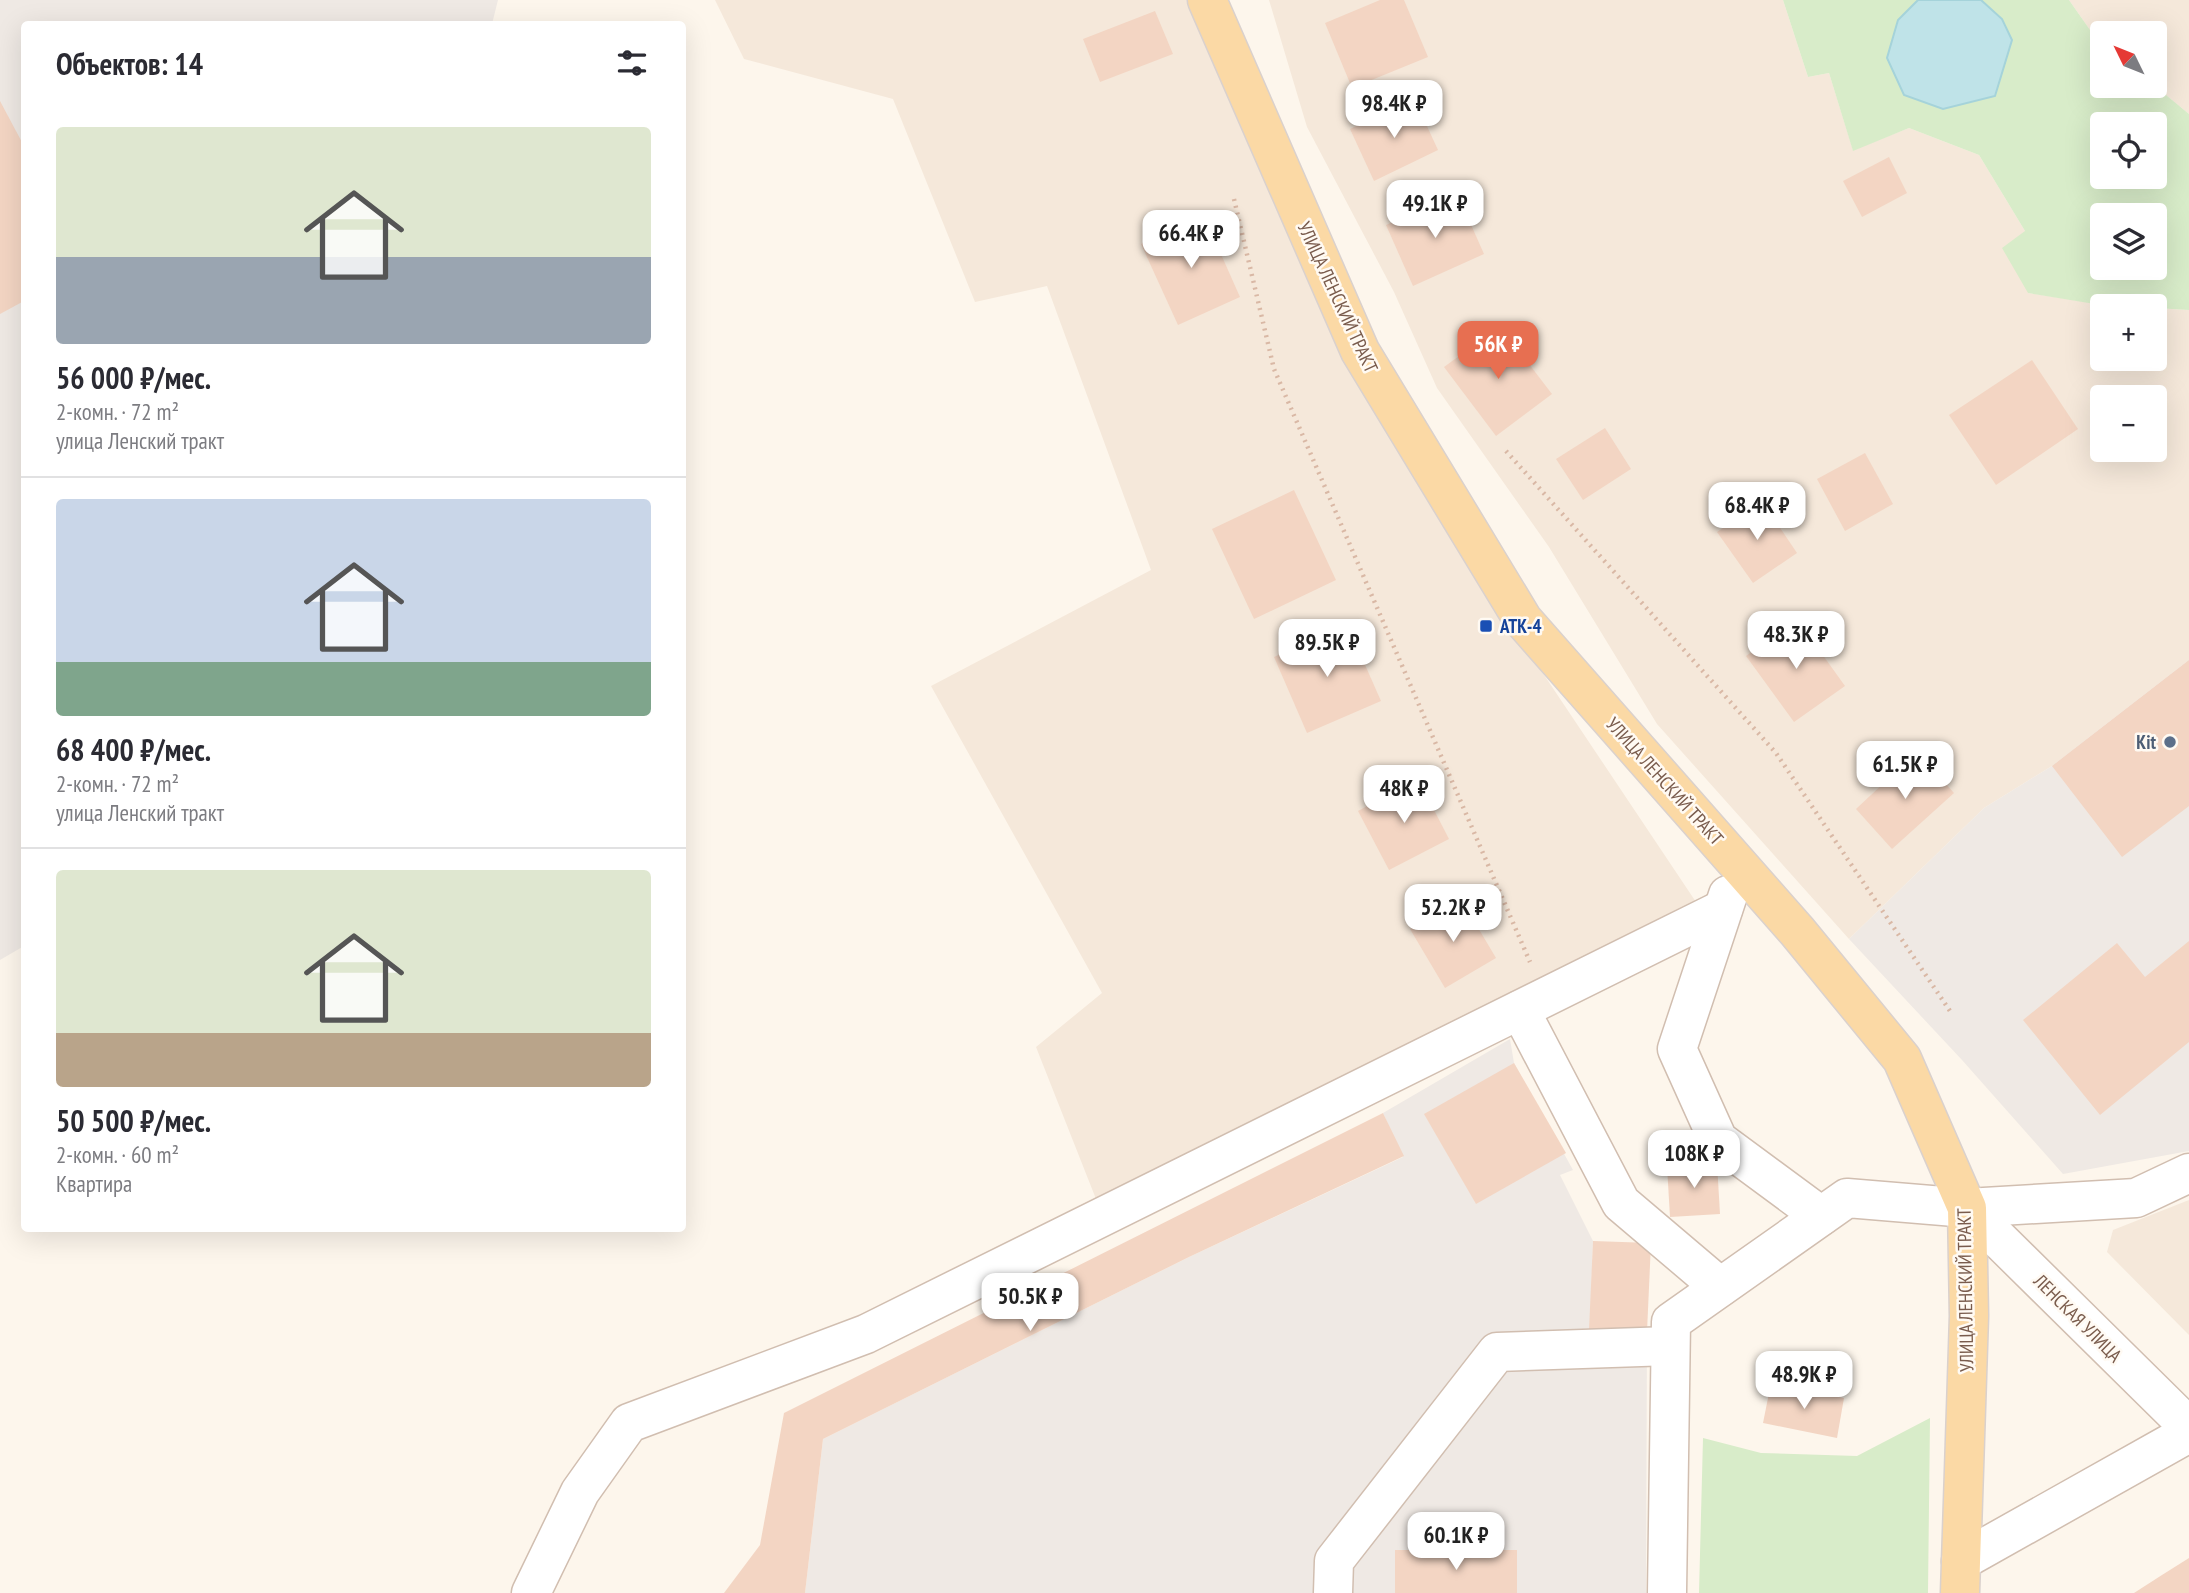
<!DOCTYPE html>
<html lang="ru">
<head>
<meta charset="utf-8">
<style>
  :root { --surface:#fff; --page:#f2f2f3; --text:#2b2b33; --muted:#7c7c81; --line:#e1e1e2; --accent:#e76f51 }
  body { margin:0; font-family:"PT Sans Narrow",sans-serif; background:var(--page); color:var(--text); height:100vh; display:flex; flex-direction:column; font-size:26px; white-space:nowrap }
  * { box-sizing:border-box; margin:0 }
  p { font-size:23px; color:var(--muted) }
  .icon { flex:none; width:38px; height:38px; fill:none; stroke:currentColor; stroke-width:2; stroke-linecap:round; stroke-linejoin:round }
  .map { position:relative; flex:1; overflow:hidden }
  .side { position:absolute; left:21px; top:21px; width:665px; height:1211px; display:flex; flex-direction:column; background:var(--surface); border-radius:7px; box-shadow:0 7px 28px #0002 }
  .side>* { flex:none }
  .needle { width:46px; rotate:313deg }
  .buttons { position:absolute; left:2090px; top:21px; display:grid; gap:14px }
  .buttons a { display:grid; place-items:center; width:77px; height:77px; border-radius:7px; background:var(--surface); box-shadow:0 7px 28px #0002; font-size:35px }
  .price { position:absolute; translate:-50% -60px; padding:0 16px; border-radius:14px; background:#fff; color:#222; font-size:23px; line-height:46px; filter:drop-shadow(0 2px 4px #0008) }
  .price::after { content:''; position:absolute; left:50%; top:42px; width:21px; height:16px; margin-left:-10px; background:inherit; clip-path:polygon(0 0,100% 0,50% 100%) }
  .price.current { background:var(--accent); color:#fff }
  ul { padding:0; list-style:none }
  li { display:grid; align-content:center; gap:14px; height:371px; padding:0 35px }
  li+li { border-top:2px solid var(--line) }
  li span { display:grid; place-items:center; height:217px; border-radius:7px; color:#555 }
  li>.icon { margin-inline-start:auto }
  span .icon { width:126px; height:126px; fill:#fffc; stroke-width:1 }
  li b { font-size:30px }
  h2 { display:flex; justify-content:space-between; align-items:center; height:84px; padding:0 35px; font-size:30px }
  .map>svg:first-child { display:block }
  .residential { fill:#f5e8da; fill-rule:evenodd }
  .industrial { fill:#efe9e4 }
  .green { fill:#d8ecc9; fill-rule:evenodd }
  .water { fill:#bfe3e8; stroke:#a5d3da; stroke-width:2 }
  .building { fill:#f3d5c3 }
  .lines { fill:none; stroke-linecap:round; stroke-linejoin:round }
  .minor-casing { stroke:#d1beb0; stroke-width:41 }
  .major-casing { stroke:#dad1cd; stroke-width:41 }
  .path { stroke:#d9b8a5; stroke-width:4.5; stroke-dasharray:2 5; stroke-linecap:butt }
  .minor { stroke:#fff; stroke-width:38 }
  .major { stroke:#fbd9a5; stroke-width:38 }
  .transit-dot { fill:#1a4fb4; stroke:#fffaf3; stroke-width:2.5 }
  .service-dot { fill:#5c6f8a; stroke:#fffaf3; stroke-width:2.5 }
  .labels { text-anchor:middle; stroke-width:5; stroke-linejoin:round; paint-order:stroke }
  .street-label { font-size:19px; fill:#7a5c4d; stroke:#fffaf3 }
  .transit-label { font-size:19px; font-weight:bold; fill:#164399; stroke:#fffaf3; text-anchor:start }
  .service-label { font-size:19px; font-weight:bold; fill:#4e5e75; stroke:#fffaf3; text-anchor:end }
</style>
</head>
<body>
<div class="map">
<svg width="2189" height="1593" viewBox="0 0 2189 1593">
  <rect width="100%" height="100%" fill="#fdf6ec"/>
  <g class="residential">
    <path d="M 715,0 L 1193,0 L 1514,630 L 1696,902 L 1096,1199 L 1036,1047 L 1102,993 L 931,686 L 1151,570 L 1047,286 L 975,302 L 893,99 L 744,59 Z"/>
    <path d="M 1269,0 L 1783,0 L 1808,77 L 1829,73 L 1853,150 L 1909,128 L 1979,155 L 2025,231 L 2028,293 L 2112,306 L 2102,306 L 2102,359 L 2154,359 L 2154,308 L 2189,310 L 2189,660 L 2052,766 L 1984,808 L 1849,939 L 1657,724 L 1549,547 L 1437,388 L 1394,292 L 1307,127 ZM 2102,397 L 2154,397 L 2154,450 L 2102,450 Z"/>
    <path d="M 2069,0 L 2189,0 L 2189,114 L 2154,85 L 2154,33 L 2102,33 L 2102,43 L 2095,37 Z"/>
    <path d="M 2189,1200 L 2189,1335 L 2107,1252 L 2113,1230 Z"/>
  </g>
  <g class="industrial">
    <path d="M 0,0 L 498,0 L 492,24 L 24,24 L 24,946 L 0,960 Z"/>
    <path d="M 2189,660 L 2189,1151 L 2063,1174 L 1962,1060 L 1849,939 L 1984,808 L 2052,766 Z"/>
    <path d="M 1510,1039 L 1514,1063 L 1573,1170 L 1560,1175 L 1593,1241 L 1590,1329 L 1647,1332 L 1646,1593 L 805,1593 L 823,1439 L 1189,1257 L 1403,1157 L 1383,1113 Z"/>
  </g>
  <g class="green">
    <path d="M 1783,0 L 1918,0 L 1898,20 L 1943,109 L 1995,96 L 2012,40 L 2002,19 L 1981,0 L 2069,0 L 2095,37 L 2102,43 L 2102,86 L 2154,85 L 2189,114 L 2189,310 L 2154,308 L 2154,306 L 2107,306 L 2028,293 L 2002,248 L 2025,231 L 1979,155 L 1909,128 L 1853,151 L 1829,73 L 1808,77 ZM 2102,124 L 2154,124 L 2154,177 L 2102,177 ZM 2102,215 L 2154,215 L 2154,268 L 2102,268 Z"/>
    <path d="M 1930,1418 L 1928,1593 L 1699,1593 L 1703,1438 L 1761,1453 L 1857,1456 Z"/>
  </g>
  <path class="water" d="M 1918,0 L 1981,0 L 2002,19 L 2012,40 L 1995,96 L 1943,109 L 1904,95 L 1887,58 L 1898,20 Z"/>
  <g class="building">
    <path d="M 1380,0 L 1404,0 L 1428,57 L 1352,88 L 1325,23 Z"/>
    <path d="M 1155,11 L 1173,54 L 1100,82 L 1083,39 Z"/>
    <path d="M 1414,98 L 1438,150 L 1374,181 L 1350,129 Z"/>
    <path d="M 0,101 L 24,146 L 24,301 L 0,314 Z"/>
    <path d="M 1889,157 L 1907,193 L 1862,217 L 1843,181 Z"/>
    <path d="M 1457,193 L 1484,254 L 1413,286 L 1386,225 Z"/>
    <path d="M 1204,216 L 1240,297 L 1178,325 L 1141,244 Z"/>
    <path d="M 1500,326 L 1552,394 L 1496,436 L 1444,367 Z"/>
    <path d="M 2032,360 L 2078,429 L 1996,485 L 1949,415 Z"/>
    <path d="M 1605,428 L 1631,469 L 1583,500 L 1556,459 Z"/>
    <path d="M 1865,453 L 1893,504 L 1845,531 L 1817,479 Z"/>
    <path d="M 1294,490 L 1336,580 L 1254,619 L 1212,529 Z"/>
    <path d="M 1762,501 L 1797,553 L 1753,583 L 1717,532 Z"/>
    <path d="M 1797,619 L 1845,686 L 1794,722 L 1746,656 Z"/>
    <path d="M 1347,624 L 1381,701 L 1307,733 L 1274,657 Z"/>
    <path d="M 2189,660 L 2189,806 L 2122,857 L 2052,766 Z"/>
    <path d="M 1917,752 L 1954,793 L 1892,849 L 1856,809 Z"/>
    <path d="M 1418,779 L 1449,839 L 1389,870 L 1358,811 Z"/>
    <path d="M 1461,899 L 1496,958 L 1445,988 L 1410,929 Z"/>
    <path d="M 2189,941 L 2189,1042 L 2100,1115 L 2023,1020 L 2117,943 L 2145,977 Z"/>
    <path d="M 1514,1063 L 1566,1153 L 1476,1204 L 1424,1114 Z"/>
    <path d="M 1383,1113 L 1404,1156 L 1189,1257 L 823,1439 L 805,1593 L 724,1593 L 760,1545 L 784,1413 Z"/>
    <path d="M 1717,1163 L 1720,1214 L 1670,1217 L 1667,1166 Z"/>
    <path d="M 1593,1241 L 1651,1243 L 1647,1332 L 1589,1330 Z"/>
    <path d="M 1771,1383 L 1844,1398 L 1837,1438 L 1763,1423 Z"/>
    <rect x="1395" y="1550" width="122" height="43"/>
    <path d="M 2189,1558 L 2189,1593 L 2134,1593 L 2162,1575 Z"/>
  </g>
  <g class="lines">
    <g class="minor-casing">
      <g id="minor">
        <path d="M 1728,895 L 1677,1049 L 1718,1140 L 1821,1216"/>
        <path d="M 1520,1010 L 1621,1203 L 1720,1287"/>
        <path d="M 1967,1208 L 2189,1427"/>
        <path d="M 1961,1561 L 2189,1433"/>
        <path d="M 531,1593 L 580,1492 L 629,1423 L 866,1334 L 1723,909"/>
        <path d="M 1333,1593 L 1334,1561 L 1497,1352 L 1670,1346"/>
        <path d="M 1667,1593 L 1671,1322 L 1847,1198 L 1967,1208 L 2136,1198 L 2189,1173"/>
      </g>
    </g>
    <g class="major-casing">
      <path id="major" d="M 1207,0 L 1360,351 L 1523,620 L 1797,931 L 1902,1059 L 1967,1208 L 1969,1316 L 1960,1593"/>
    </g>
    <g class="path">
      <path d="M 1234,199 L 1274,369 L 1530,962"/>
      <path d="M 1506,451 L 1776,753 L 1952,1014"/>
    </g>
    <use href="#minor" class="minor"/>
    <use href="#major" class="major"/>
  </g>
  <rect class="transit-dot" x="1479" y="619" width="14" height="14" rx="3.5"/>
  <circle class="service-dot" cx="2170" cy="742" r="7"/>
  <g class="labels">
    <g class="street-label">
      <text transform="translate(1338 297) rotate(65)" y="7">УЛИЦА ЛЕНСКИЙ ТРАКТ</text>
      <text transform="translate(1665 781) rotate(48)" y="7">УЛИЦА ЛЕНСКИЙ ТРАКТ</text>
      <text transform="translate(1965 1290) rotate(-91)" y="7">УЛИЦА ЛЕНСКИЙ ТРАКТ</text>
      <text transform="translate(2078 1318) rotate(45)" y="7">ЛЕНСКАЯ УЛИЦА</text>
    </g>
    <g class="transit-label">
      <text x="1500" y="633">АТК-4</text>
    </g>
    <g class="service-label">
      <text x="2156" y="749">Kit</text>
    </g>
  </g>
</svg>
<div class="buttons">
<a><svg class="needle" viewBox="-14 -14 28 28"><path d="M0-13l5 13h-10z" fill="#e53935"/><path d="M0 13l5-13h-10z" fill="#7c7c81"/></svg></a>
<a><svg class="icon" aria-label="locate" viewBox="0 0 24 24"><circle cx="12" cy="12" r="6"/><path d="M12 2v4M12 18v4M2 12h4M18 12h4"/></svg></a>
<a><svg class="icon" aria-label="layers" viewBox="0 0 24 24"><path d="M12 4l9 5-9 5-9-5zM3 14l9 5 9-5"/></svg></a>
<a>+</a>
<a>−</a>
</div>
<b class="price" style="left:1394px;top:140px">98.4K ₽</b>
<b class="price" style="left:1435px;top:240px">49.1K ₽</b>
<b class="price" style="left:1191px;top:270px">66.4K ₽</b>
<b class="price current" style="left:1498px;top:381px">56K ₽</b>
<b class="price" style="left:1757px;top:542px">68.4K ₽</b>
<b class="price" style="left:1796px;top:671px">48.3K ₽</b>
<b class="price" style="left:1327px;top:679px">89.5K ₽</b>
<b class="price" style="left:1905px;top:801px">61.5K ₽</b>
<b class="price" style="left:1404px;top:825px">48K ₽</b>
<b class="price" style="left:1453px;top:944px">52.2K ₽</b>
<b class="price" style="left:1694px;top:1190px">108K ₽</b>
<b class="price" style="left:1030px;top:1333px">50.5K ₽</b>
<b class="price" style="left:1804px;top:1411px">48.9K ₽</b>
<b class="price" style="left:1456px;top:1572px">60.1K ₽</b>
<section class="side">
<h2>Объектов: 14<svg class="icon" aria-label="filters" viewBox="0 0 24 24"><path d="M4 7h16M4 17h16"/><circle cx="9" cy="7" r="2"/><circle cx="15" cy="17" r="2"/></svg></h2>
<ul>
<li><span style="background:linear-gradient(#dfe7d0 60%,#9aa5b1 0)"><svg class="icon" aria-label="home" viewBox="0 0 24 24"><path d="M3 11l9-7 9 7M6 9v11h12V9"/></svg></span><div><b>56 000 ₽/мес.</b><p>2-комн. · 72 m²</p><p>улица Ленский тракт</p></div></li>
<li><span style="background:linear-gradient(#c9d6e8 75%,#7fa58c 0)"><svg class="icon" aria-label="home" viewBox="0 0 24 24"><path d="M3 11l9-7 9 7M6 9v11h12V9"/></svg></span><div><b>68 400 ₽/мес.</b><p>2-комн. · 72 m²</p><p>улица Ленский тракт</p></div></li>
<li><span style="background:linear-gradient(#dfe7d0 75%,#b9a48a 0)"><svg class="icon" aria-label="home" viewBox="0 0 24 24"><path d="M3 11l9-7 9 7M6 9v11h12V9"/></svg></span><div><b>50 500 ₽/мес.</b><p>2-комн. · 60 m²</p><p>Квартира</p></div></li>
</ul>
</section>
</div>
</body>
</html>
